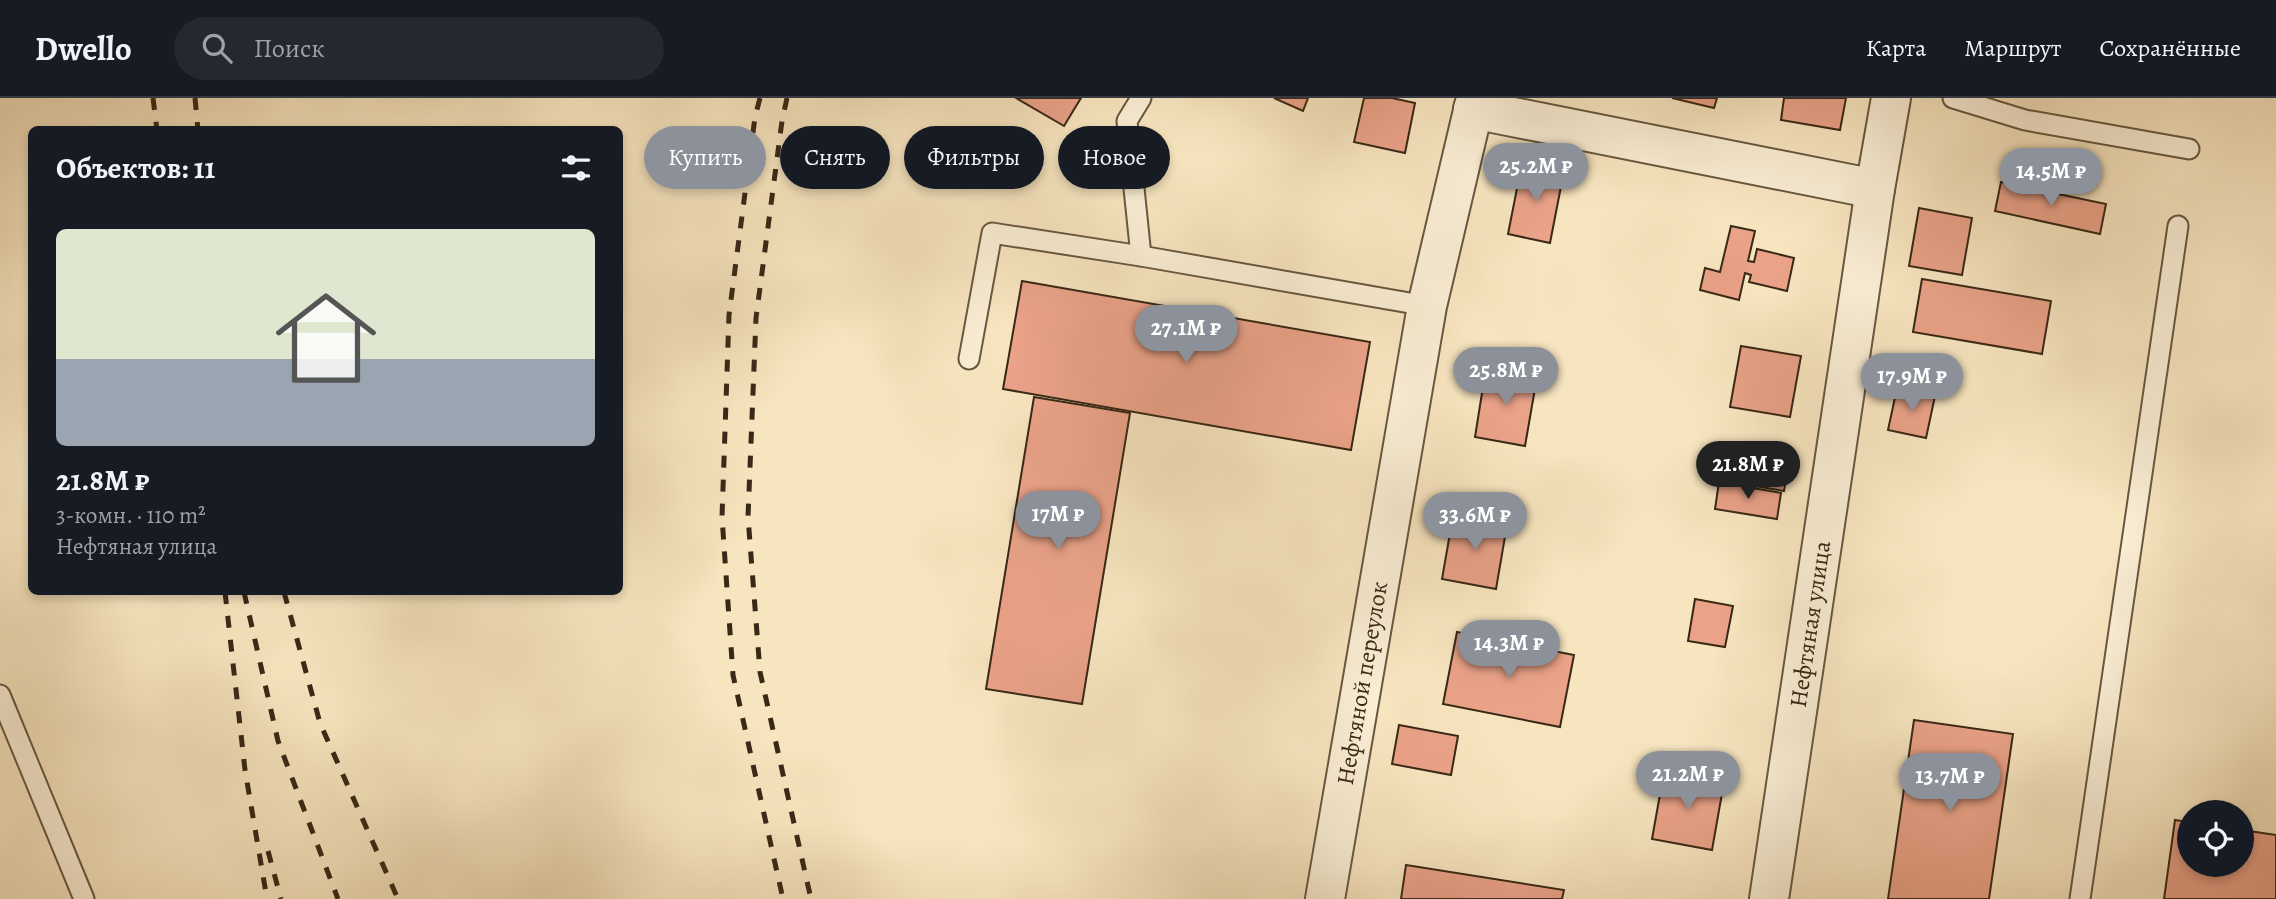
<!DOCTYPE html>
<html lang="ru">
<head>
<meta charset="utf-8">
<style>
  :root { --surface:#171b24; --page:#242831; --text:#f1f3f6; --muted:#9ea1a6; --line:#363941; --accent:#8c9099 }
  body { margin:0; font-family:Alegreya,serif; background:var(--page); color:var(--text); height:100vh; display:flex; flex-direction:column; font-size:26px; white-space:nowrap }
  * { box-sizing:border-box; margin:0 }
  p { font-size:23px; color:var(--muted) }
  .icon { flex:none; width:38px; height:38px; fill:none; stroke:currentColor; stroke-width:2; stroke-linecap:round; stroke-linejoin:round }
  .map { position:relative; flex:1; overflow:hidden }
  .details { position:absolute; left:28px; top:28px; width:595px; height:469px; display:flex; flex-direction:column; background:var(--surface); border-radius:10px; box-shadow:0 4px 10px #0003 }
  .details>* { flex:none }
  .top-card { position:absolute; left:644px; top:28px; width:665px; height:63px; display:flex; gap:14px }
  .controls { position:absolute; left:2177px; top:702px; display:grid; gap:14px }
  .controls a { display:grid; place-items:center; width:77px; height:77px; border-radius:50%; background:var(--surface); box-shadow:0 4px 10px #0003; font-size:35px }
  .price { position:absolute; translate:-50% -60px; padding:0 16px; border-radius:24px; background:var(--accent); color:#fff; font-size:23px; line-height:46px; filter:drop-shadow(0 2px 4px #0008) }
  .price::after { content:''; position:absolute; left:50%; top:42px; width:21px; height:16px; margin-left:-10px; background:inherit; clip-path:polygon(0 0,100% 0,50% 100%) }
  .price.selected { background:#222; color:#fff }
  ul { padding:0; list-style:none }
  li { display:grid; align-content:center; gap:14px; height:371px; padding:0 28px }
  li+li { border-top:2px solid var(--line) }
  li span { display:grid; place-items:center; height:217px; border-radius:10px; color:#555 }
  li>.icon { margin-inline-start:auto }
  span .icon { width:126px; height:126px; fill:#fffc; stroke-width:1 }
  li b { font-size:30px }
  h2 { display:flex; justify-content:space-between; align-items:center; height:84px; padding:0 28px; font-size:30px }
  .pill { padding:0 24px; border-radius:32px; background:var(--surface); box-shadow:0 4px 10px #0003; font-size:24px; line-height:63px }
  .pill.selected { background:var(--accent); color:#fff }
  header { display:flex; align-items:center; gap:42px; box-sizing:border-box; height:98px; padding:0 35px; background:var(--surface); border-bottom:2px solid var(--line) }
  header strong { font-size:33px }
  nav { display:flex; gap:38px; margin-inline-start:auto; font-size:24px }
  .search { width:490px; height:63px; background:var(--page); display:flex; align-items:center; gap:18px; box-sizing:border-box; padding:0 24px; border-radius:38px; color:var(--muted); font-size:26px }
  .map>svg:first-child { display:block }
  .building { fill:#eaa288; stroke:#382816; stroke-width:2 }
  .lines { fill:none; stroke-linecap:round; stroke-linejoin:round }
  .lane-casing { stroke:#685740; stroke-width:23 }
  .street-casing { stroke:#685740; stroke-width:42 }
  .lane { stroke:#faeed5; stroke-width:19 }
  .street { stroke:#faeed5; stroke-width:38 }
  .rail { stroke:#382816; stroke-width:5; stroke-dasharray:12 12; stroke-linecap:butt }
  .labels { text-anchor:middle; stroke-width:5; stroke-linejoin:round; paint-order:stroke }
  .street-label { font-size:24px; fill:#382816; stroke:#faeed5 }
</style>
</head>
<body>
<header>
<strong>Dwello</strong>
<div class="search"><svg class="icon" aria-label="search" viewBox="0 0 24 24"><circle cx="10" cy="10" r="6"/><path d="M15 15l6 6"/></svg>Поиск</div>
<nav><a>Карта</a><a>Маршрут</a><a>Сохранённые</a></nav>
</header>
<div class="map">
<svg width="2276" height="801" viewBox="0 0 2276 801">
  <rect width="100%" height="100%" fill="#f7e5bf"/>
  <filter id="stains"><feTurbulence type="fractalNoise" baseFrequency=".00286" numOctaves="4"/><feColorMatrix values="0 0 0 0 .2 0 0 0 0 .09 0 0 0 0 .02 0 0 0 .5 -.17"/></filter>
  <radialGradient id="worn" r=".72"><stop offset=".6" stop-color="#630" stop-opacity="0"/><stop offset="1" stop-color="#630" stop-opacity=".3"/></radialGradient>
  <g class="building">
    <path d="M 1016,0 L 1081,0 L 1064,28 Z"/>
    <path d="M 1274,0 L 1308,0 L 1303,13 Z"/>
    <path d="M 1364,0 L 1392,0 L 1415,5 L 1405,55 L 1354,44 Z"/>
    <path d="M 1672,0 L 1717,0 L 1714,10 Z"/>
    <path d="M 1784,0 L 1846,0 L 1840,32 L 1781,22 Z"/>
    <path d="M 1522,65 L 1564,73 L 1550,145 L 1508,136 Z"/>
    <path d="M 2001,84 L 2106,106 L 2100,136 L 1995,113 Z"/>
    <path d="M 1919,110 L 1972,120 L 1962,177 L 1909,168 Z"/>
    <path d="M 1731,128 L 1755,133 L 1748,163 L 1754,164 L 1757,151 L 1794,160 L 1787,193 L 1749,184 L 1751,177 L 1745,175 L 1739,202 L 1700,192 L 1705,170 L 1720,174 Z"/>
    <path d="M 1922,181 L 2051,203 L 2042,256 L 1913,234 Z"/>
    <path d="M 1022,183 L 1370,244 L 1351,352 L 1003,291 Z"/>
    <path d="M 1741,248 L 1801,258 L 1790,319 L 1730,309 Z"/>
    <path d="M 1486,270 L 1537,279 L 1525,348 L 1475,339 Z"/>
    <path d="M 1897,290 L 1935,298 L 1926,340 L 1888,332 Z"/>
    <path d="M 1034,299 L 1130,315 L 1082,606 L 986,591 Z"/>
    <path d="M 1755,346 L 1791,352 L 1784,393 L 1748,387 Z"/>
    <path d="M 1719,384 L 1781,395 L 1777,421 L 1715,411 Z"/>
    <path d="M 1453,418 L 1507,427 L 1496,491 L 1442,481 Z"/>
    <path d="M 1695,501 L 1733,508 L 1725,549 L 1688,543 Z"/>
    <path d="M 1457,534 L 1574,557 L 1560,629 L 1443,606 Z"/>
    <path d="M 1914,622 L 2013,636 L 1989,801 L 1888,801 Z"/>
    <path d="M 1399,627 L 1458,638 L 1451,677 L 1392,666 Z"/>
    <path d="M 1664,674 L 1724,684 L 1712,752 L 1652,741 Z"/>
    <path d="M 2175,722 L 2189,724 L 2189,766 L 2242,766 L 2242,732 L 2276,737 L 2276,801 L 2164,801 Z"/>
    <path d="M 1406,767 L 1564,792 L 1562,801 L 1401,801 Z"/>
  </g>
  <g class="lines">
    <g class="lane-casing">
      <g id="lane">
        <path d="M 1141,0 L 1127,23 L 1141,158"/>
        <path d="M 1953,0 L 2025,22 L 2189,51"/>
        <path d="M 969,261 L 992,135 L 1141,158 L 1427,208"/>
        <path d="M 0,597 L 84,801"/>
        <path d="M 2080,801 L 2178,128"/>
      </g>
    </g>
    <g class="street-casing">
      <g id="street">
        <path d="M 1473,11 L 1875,91"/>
        <path id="s1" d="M 1325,801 L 1427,208 L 1476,0"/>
        <path id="s2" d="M 1769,801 L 1875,91 L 1891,0"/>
      </g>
    </g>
    <use href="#lane" class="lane"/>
    <use href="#street" class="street"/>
    <g class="rail">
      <path d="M 153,0 L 157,32"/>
      <path d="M 195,0 L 198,32"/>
      <path d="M 760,0 L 755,19 L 729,217 L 722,419 L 733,577 L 783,801"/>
      <path d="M 787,0 L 782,23 L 756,220 L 748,419 L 760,574 L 811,801"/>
      <path d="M 225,494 L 245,672 L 267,801"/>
      <path d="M 244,494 L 278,643 L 338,801"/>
      <path d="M 284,494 L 320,625 L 398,801"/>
      <path d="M 268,753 L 281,801"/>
    </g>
  </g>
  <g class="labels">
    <g class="street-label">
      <text dy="8" stroke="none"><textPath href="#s2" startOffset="278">Нефтяная улица</textPath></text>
      <text dy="8" stroke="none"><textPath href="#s1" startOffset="219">Нефтяной переулок</textPath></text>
    </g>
  </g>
  <rect width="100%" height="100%" filter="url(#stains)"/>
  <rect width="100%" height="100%" fill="url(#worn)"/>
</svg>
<div class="controls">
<a><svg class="icon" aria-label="locate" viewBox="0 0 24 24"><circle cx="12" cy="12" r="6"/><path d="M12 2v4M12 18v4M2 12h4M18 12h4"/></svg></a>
</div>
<b class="price" style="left:1536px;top:105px">25.2M ₽</b>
<b class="price" style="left:2051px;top:110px">14.5M ₽</b>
<b class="price" style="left:1186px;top:267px">27.1M ₽</b>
<b class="price" style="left:1506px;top:309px">25.8M ₽</b>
<b class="price" style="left:1912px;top:315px">17.9M ₽</b>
<b class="price selected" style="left:1748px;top:403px">21.8M ₽</b>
<b class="price" style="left:1058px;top:453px">17M ₽</b>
<b class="price" style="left:1475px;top:454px">33.6M ₽</b>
<b class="price" style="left:1509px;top:582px">14.3M ₽</b>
<b class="price" style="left:1688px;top:713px">21.2M ₽</b>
<b class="price" style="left:1950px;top:715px">13.7M ₽</b>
<div class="top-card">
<a class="pill selected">Купить</a>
<a class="pill">Снять</a>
<a class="pill">Фильтры</a>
<a class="pill">Новое</a>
</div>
<section class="details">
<h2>Объектов: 11<svg class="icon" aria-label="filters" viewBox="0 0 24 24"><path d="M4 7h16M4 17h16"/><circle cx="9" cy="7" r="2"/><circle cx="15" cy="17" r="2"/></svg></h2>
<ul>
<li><span style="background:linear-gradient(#dfe7d0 60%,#9aa5b1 0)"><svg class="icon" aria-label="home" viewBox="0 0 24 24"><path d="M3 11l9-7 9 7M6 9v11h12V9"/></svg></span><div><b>21.8M ₽</b><p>3-комн. · 110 m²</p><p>Нефтяная улица</p></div></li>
</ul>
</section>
</div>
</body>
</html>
